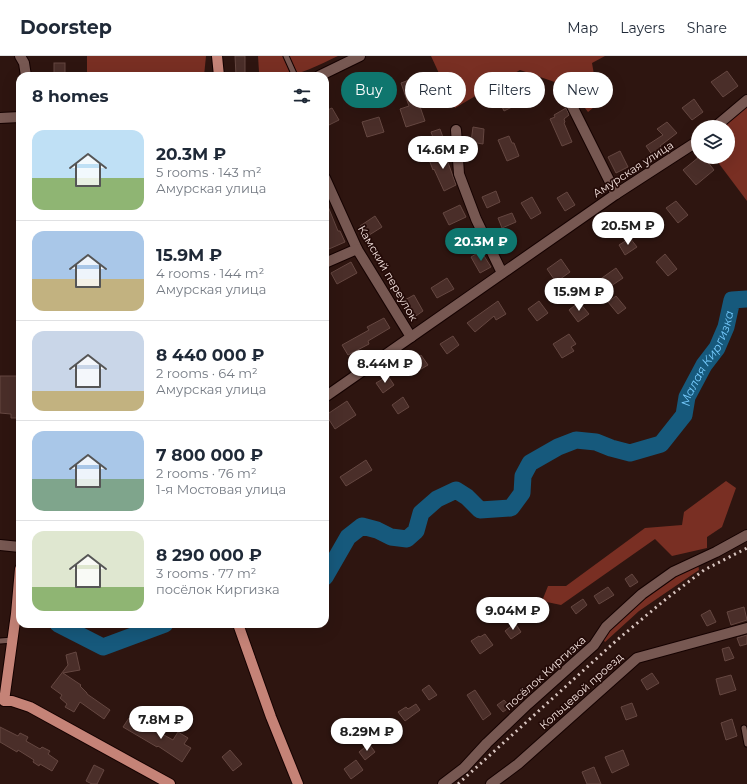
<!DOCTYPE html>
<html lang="en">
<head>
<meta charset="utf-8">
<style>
  :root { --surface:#fff; --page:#f6f6f7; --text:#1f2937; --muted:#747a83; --line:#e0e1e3; --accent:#0f766e }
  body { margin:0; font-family:Montserrat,sans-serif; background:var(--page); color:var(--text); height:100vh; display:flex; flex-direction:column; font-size:15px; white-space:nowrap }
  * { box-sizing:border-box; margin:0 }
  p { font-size:13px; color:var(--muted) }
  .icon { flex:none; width:22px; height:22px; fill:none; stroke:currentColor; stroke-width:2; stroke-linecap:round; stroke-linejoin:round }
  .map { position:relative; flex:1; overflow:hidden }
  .panel { position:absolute; left:16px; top:16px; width:313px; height:556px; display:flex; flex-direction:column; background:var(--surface); border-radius:12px; box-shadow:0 4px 16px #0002 }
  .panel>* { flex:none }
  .top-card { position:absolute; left:341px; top:16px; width:346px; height:36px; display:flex; gap:8px }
  .buttons { position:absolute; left:691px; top:64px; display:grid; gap:8px }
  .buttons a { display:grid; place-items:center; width:44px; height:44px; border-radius:50%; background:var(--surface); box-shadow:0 4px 16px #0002; font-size:20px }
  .price { position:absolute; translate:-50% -34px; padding:0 9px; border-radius:14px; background:#fff; color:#222; font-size:13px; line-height:26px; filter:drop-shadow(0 1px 2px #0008) }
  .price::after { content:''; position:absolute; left:50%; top:24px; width:12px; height:9px; margin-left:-6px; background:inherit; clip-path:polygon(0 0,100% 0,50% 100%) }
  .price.selected { background:var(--accent); color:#fff }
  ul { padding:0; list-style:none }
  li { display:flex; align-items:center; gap:12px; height:100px; padding:0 16px }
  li+li { border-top:1px solid var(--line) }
  li span { display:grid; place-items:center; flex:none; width:112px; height:80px; border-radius:12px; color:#555 }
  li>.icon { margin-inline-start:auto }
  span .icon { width:48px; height:48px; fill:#fffc; stroke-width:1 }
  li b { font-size:17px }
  h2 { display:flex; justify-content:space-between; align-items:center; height:48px; padding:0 16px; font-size:17px }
  .tag { padding:0 14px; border-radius:18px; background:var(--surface); box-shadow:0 4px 16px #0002; font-size:14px; line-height:36px }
  .tag.selected { background:var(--accent); color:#fff }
  header { display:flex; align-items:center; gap:24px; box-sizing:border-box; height:56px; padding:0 20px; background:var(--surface); border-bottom:1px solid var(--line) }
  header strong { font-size:19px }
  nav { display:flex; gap:22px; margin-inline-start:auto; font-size:14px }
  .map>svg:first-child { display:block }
  .forest { fill:#792f23 }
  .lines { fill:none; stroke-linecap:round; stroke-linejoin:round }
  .river { stroke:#16597c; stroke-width:17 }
  .building { fill:#4a2e29; stroke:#654741 }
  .service-casing { stroke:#150201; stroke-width:7 }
  .minor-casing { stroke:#150201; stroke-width:12 }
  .tertiary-casing { stroke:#150201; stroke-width:12 }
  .primary-casing { stroke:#150201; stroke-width:12 }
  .service { stroke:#775852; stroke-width:5 }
  .minor { stroke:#775852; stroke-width:10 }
  .tertiary { stroke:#775852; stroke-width:10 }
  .primary { stroke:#c58377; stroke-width:10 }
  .rail { stroke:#d9c6c1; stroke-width:3; stroke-dasharray:2 4; stroke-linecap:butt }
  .labels { text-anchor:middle; stroke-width:3.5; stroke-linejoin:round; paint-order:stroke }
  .street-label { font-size:11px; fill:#f6e4e0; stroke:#240b08 }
  .water-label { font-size:12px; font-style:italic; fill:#74c9fc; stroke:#240b08 }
</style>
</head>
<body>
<header>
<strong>Doorstep</strong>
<nav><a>Map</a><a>Layers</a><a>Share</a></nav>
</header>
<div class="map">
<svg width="747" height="728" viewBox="0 0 747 728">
  <rect width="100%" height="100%" fill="#2e1510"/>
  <g class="forest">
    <path d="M 87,0 L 206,0 L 204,20 L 87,20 Z"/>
    <path d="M 258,0 L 338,0 C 314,11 286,28 259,16 Z"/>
    <path d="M 431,0 L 605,0 L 592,7 L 599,47 L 588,56 L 569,31 L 520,14 L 455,52 Z"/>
    <path d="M 747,49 L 747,145 L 714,101 L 728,101 L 728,71 L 722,71 Z"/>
    <path d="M 726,425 L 736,432 L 722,471 L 707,481 L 707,492 L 672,500 L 655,483 L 561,549 L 542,545 L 548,530 L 566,530 L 645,472 L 682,469 L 684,456 Z"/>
    <path d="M 698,508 L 699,514 L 639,555 L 605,586 L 602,582 L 607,572 L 674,518 Z"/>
  </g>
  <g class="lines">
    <g class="river">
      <path id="s1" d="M 325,521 L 348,481 L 362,470 L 377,474 L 391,481 L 407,483 L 416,475 L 421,457 L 437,443 L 456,434 L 467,441 L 480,454 L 511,452 L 522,437 L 523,420 L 530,407 L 558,391 L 576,384 L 596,386 L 611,392 L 630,397 L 661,388 L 684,359 L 687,341 L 704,309 L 717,292 L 726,271 L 732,244 L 747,243"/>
      <path d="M 58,568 L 103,591 L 165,568"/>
    </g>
  </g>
  <g class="building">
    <path d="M 235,0 L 245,0 L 245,19 L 236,19 Z"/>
    <rect x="54" y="7" width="11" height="13"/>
    <path d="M 727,15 L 738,30 L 723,41 L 711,26 Z"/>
    <path d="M 420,20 L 426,39 L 417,42 L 425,65 L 406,71 L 400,53 L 409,50 L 401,27 Z"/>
    <path d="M 510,36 L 516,49 L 504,55 L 498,42 Z"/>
    <path d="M 694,43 L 703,56 L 692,64 L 682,52 Z"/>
    <path d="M 332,52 L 339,64 L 325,71 L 325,55 Z"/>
    <path d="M 566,52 L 569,59 L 564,63 L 565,66 L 564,67 L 572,86 L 562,90 L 550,63 L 555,61 L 554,59 Z"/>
    <path d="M 379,61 L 384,76 L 367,81 L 362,66 Z"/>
    <path d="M 667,66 L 677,77 L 660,90 L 664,96 L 655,103 L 646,90 L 663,79 L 657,73 Z"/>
    <path d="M 473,71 L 484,73 L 483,88 L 471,86 Z"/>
    <path d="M 440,73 L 444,84 L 435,87 L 431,76 Z"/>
    <path d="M 509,80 L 512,87 L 514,87 L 519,100 L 507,105 L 498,84 Z"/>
    <path d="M 444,95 L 456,129 L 444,135 L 434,113 L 433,114 L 428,101 Z"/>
    <path d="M 620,95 L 628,111 L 616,117 L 608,101 Z"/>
    <path d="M 699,101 L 704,101 L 714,114 L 696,129 L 683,114 Z"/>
    <path d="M 496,135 L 500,146 L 487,152 L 482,141 Z"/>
    <path d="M 567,136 L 575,149 L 565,155 L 557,142 Z"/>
    <path d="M 532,141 L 541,157 L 531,163 L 521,147 Z"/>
    <path d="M 325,143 L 338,175 L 340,175 L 345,186 L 329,193 L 325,184 Z"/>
    <path d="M 676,145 L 688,159 L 678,167 L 666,152 Z"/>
    <path d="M 460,149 L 466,161 L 449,169 L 443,157 Z"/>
    <path d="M 512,157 L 516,166 L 502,172 L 498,162 Z"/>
    <path d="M 375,160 L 382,171 L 366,181 L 360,170 Z"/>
    <path d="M 630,182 L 637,191 L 625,199 L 619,189 Z"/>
    <path d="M 481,195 L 491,211 L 480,217 L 471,201 Z"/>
    <path d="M 665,198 L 677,213 L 668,220 L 656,206 Z"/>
    <path d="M 561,203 L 570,216 L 556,226 L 547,213 Z"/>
    <path d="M 351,206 L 357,217 L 337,228 L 331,217 Z"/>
    <path d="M 616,212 L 623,222 L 605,234 L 599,224 Z"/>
    <path d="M 447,222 L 454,233 L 437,242 L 431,232 Z"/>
    <path d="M 414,239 L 423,255 L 413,262 L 403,245 Z"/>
    <path d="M 616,240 L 626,252 L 618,258 L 608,246 Z"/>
    <path d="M 498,245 L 506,258 L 496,264 L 494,260 L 475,276 L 467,267 Z"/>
    <path d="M 539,245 L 548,257 L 537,265 L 528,253 Z"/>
    <path d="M 579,246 L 589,258 L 578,266 L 569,254 Z"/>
    <path d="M 384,262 L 390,272 L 368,285 L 369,288 L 348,299 L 342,289 L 369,274 L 367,271 Z"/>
    <path d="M 569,278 L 576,288 L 571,291 L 574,295 L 562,302 L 553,288 Z"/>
    <path d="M 453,280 L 459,289 L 447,298 L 440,288 Z"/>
    <path d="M 421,299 L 428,309 L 416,316 L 410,307 Z"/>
    <path d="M 0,320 L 20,320 L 20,362 L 11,362 L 11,358 L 0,357 Z"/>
    <path d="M 388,320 L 394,329 L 383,337 L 376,327 Z"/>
    <path d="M 403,341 L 409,351 L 398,358 L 392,349 Z"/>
    <path d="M 347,345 L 356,359 L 335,373 L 326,359 Z"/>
    <path d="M 366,404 L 372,414 L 346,430 L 340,421 Z"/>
    <path d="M 632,518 L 638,526 L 630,531 L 625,523 Z"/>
    <path d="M 608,531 L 614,539 L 599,548 L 594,540 Z"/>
    <path d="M 583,543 L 587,549 L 576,558 L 571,551 Z"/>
    <path d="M 744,551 L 747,564 L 731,569 L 727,556 Z"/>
    <path d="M 710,554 L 716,566 L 707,570 L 701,559 Z"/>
    <path d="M 515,567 L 521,576 L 511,583 L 505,575 Z"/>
    <path d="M 485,578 L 493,589 L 480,598 L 471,585 L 479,580 L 480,581 Z"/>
    <path d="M 747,579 L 747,588 L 740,590 L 737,582 Z"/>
    <path d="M 729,591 L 734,602 L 725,605 L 722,593 Z"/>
    <path d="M 76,596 L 80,614 L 63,617 L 81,629 L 80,630 L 87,637 L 87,638 L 110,654 L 104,663 L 80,646 L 74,656 L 65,651 L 67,648 L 60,642 L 62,639 L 51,631 L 68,609 L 66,599 Z"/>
    <path d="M 652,617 L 659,627 L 647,634 L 641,624 Z"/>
    <path d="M 731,619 L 736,634 L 720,639 L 716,623 Z"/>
    <path d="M 429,629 L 437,639 L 429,644 L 422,634 Z"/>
    <path d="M 475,634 L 491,658 L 483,664 L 467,639 Z"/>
    <path d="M 504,644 L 510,651 L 503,656 L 497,649 Z"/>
    <path d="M 632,647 L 637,660 L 626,664 L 621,651 Z"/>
    <path d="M 416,648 L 420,654 L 405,665 L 398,656 L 406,651 L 408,653 Z"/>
    <path d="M 129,662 L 154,676 L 155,674 L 173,684 L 178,676 L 188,682 L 184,688 L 191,692 L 182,706 L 158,690 L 157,691 L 123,671 Z"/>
    <path d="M 732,663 L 737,680 L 726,684 L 721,667 Z"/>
    <path d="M 0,671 L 18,680 L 20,677 L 28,681 L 26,685 L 40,693 L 42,691 L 50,695 L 48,698 L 58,705 L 52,715 L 40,708 L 39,710 L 33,706 L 34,704 L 18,694 L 17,696 L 0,686 Z"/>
    <path d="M 369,688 L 375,696 L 365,704 L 359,696 Z"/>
    <path d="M 230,694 L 242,708 L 233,715 L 222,701 Z"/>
    <path d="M 623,694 L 629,709 L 612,717 L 605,701 Z"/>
    <path d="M 356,704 L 363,714 L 351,723 L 344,713 Z"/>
    <path d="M 94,709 L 104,714 L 97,728 L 92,728 L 86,725 Z"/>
    <path d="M 594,711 L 601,728 L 587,728 L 582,716 Z"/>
  </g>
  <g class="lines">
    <g class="service-casing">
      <g id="service">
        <path d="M 286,0 L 295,20"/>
        <path d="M 0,585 L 13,584"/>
        <path d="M 744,672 L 747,688"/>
      </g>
    </g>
    <g class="minor-casing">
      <g id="minor">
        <path d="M 20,0 L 24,7 L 26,20"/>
        <path d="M 567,40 L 616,138"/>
        <path d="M 0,62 L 20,61"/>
        <path d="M 715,71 L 747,44"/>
        <path d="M 456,74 L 459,118 L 476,163 L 502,217"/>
        <path d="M 325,122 L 357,193 L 411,281"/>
        <path d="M 325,207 L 357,193"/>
        <path d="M 325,341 L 616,138 L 698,85"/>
        <path d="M 0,489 L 20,491"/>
        <path d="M 443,728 L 464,712 L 487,687 L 528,648 L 594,589 L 606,571 L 642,538 L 673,516 L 716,496 L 747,479"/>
        <path d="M 491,728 L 518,708 L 637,602 L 747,572"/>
      </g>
    </g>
    <g class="tertiary-casing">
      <path id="tertiary" d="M 319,20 L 360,0"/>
    </g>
    <g class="primary-casing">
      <g id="primary">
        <path d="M 217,0 L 219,20"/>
        <path d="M 20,513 L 16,558 L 4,645 L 12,645 L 30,651 L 170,728"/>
        <path d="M 238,568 L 271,661 L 298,728"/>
      </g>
    </g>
    <use href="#service" class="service"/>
    <use href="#minor" class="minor"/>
    <use href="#tertiary" class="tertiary"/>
    <use href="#primary" class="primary"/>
    <path class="rail" d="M 458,728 L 617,584 L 666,543 L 704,514 L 747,492"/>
  </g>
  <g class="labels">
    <g class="street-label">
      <text transform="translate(633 113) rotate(-33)" y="4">Амурская улица</text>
      <text transform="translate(388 217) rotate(60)" y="4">Камский переулок</text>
      <text transform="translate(545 617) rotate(-42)" y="4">посёлок Киргизка</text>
      <text transform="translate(581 635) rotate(-42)" y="4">Кольцевой проезд</text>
    </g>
    <g class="water-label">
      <text dy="4" stroke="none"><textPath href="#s1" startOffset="536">Малая Киргизка</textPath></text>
    </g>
  </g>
</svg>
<div class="buttons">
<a><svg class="icon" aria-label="layers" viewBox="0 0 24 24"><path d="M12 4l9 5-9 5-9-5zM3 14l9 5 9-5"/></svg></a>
</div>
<b class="price" style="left:443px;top:114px">14.6M ₽</b>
<b class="price" style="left:628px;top:190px">20.5M ₽</b>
<b class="price selected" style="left:481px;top:206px">20.3M ₽</b>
<b class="price" style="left:579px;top:256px">15.9M ₽</b>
<b class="price" style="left:385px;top:328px">8.44M ₽</b>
<b class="price" style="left:513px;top:575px">9.04M ₽</b>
<b class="price" style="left:161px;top:684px">7.8M ₽</b>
<b class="price" style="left:367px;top:696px">8.29M ₽</b>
<div class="top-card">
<a class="tag selected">Buy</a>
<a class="tag">Rent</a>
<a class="tag">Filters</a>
<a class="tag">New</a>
</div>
<section class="panel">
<h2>8 homes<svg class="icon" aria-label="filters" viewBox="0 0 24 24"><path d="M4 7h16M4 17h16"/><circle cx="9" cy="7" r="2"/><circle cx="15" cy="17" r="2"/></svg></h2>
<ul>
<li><span style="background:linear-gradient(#bfe0f5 60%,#8fb573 0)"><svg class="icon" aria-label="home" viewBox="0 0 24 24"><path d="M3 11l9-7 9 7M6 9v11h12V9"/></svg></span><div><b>20.3M ₽</b><p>5 rooms · 143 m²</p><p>Амурская улица</p></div></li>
<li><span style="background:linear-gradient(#a9c7e8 60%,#c2b280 0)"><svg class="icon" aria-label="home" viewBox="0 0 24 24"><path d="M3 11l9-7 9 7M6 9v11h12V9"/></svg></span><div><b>15.9M ₽</b><p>4 rooms · 144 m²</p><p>Амурская улица</p></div></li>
<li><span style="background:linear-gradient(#c9d6e8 75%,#c2b280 0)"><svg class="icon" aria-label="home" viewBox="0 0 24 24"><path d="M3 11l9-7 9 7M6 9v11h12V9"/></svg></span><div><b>8 440 000 ₽</b><p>2 rooms · 64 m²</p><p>Амурская улица</p></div></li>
<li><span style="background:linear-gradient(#a9c7e8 60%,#7fa58c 0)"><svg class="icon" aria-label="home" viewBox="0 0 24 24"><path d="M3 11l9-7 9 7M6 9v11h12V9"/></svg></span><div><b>7 800 000 ₽</b><p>2 rooms · 76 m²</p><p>1-я Мостовая улица</p></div></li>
<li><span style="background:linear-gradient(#dfe7d0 70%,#8fb573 0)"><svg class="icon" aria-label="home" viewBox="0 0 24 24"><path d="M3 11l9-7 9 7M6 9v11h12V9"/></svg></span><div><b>8 290 000 ₽</b><p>3 rooms · 77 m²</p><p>посёлок Киргизка</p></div></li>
</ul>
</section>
</div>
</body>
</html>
